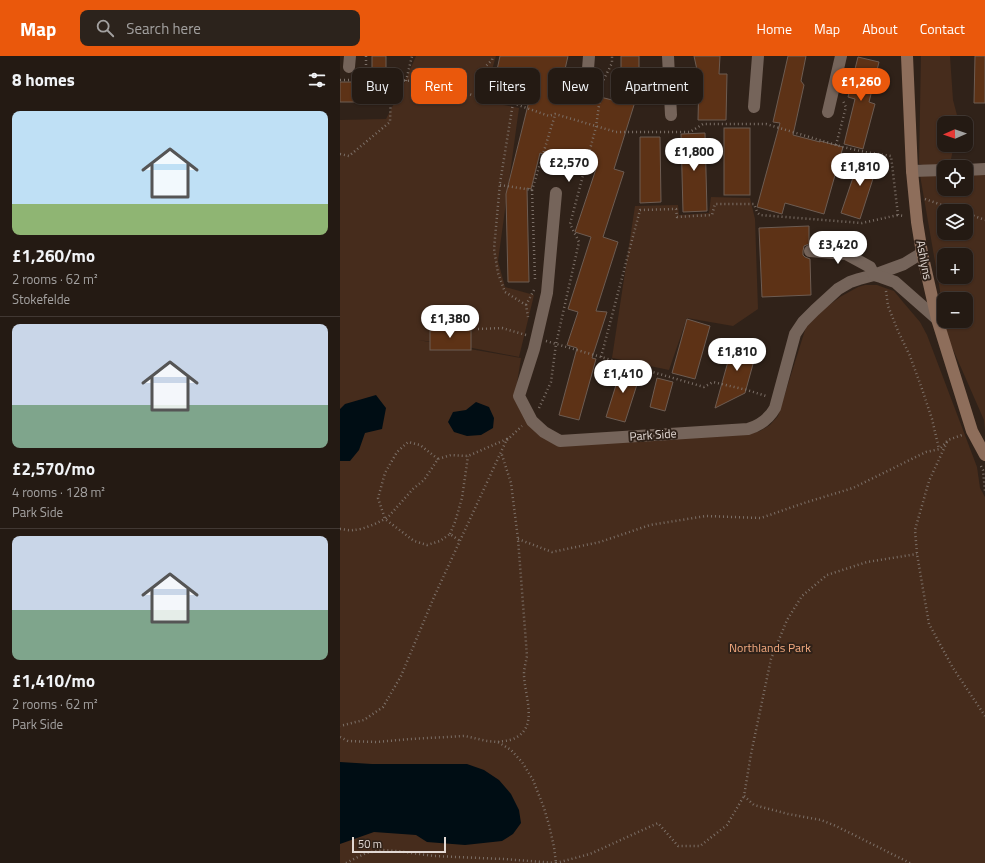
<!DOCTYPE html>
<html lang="en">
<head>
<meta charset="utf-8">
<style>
  :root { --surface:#241a13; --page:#2c231c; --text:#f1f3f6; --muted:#a3a1a0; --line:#413833; --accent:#ea580c }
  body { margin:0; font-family:"Titillium Web",sans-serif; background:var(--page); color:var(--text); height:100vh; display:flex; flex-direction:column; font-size:15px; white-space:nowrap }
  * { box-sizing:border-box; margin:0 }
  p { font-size:13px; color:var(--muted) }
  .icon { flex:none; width:22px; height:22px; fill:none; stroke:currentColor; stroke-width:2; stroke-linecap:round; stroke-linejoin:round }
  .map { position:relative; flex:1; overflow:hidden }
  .sheet { display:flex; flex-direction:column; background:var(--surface); width:340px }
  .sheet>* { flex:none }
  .banner { position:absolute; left:12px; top:12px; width:380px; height:36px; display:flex; gap:8px }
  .needle { width:26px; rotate:268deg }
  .fabs { position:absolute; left:597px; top:60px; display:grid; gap:8px }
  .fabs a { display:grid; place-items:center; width:36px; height:36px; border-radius:8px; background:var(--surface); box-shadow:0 1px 3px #0004,0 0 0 1px var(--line); font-size:20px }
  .scale { position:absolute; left:12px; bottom:10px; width:94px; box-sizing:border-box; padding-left:4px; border:2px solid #e3d9d4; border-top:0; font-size:11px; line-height:14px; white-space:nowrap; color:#e3d9d4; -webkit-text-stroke:3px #302219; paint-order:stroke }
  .price { position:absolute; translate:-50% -34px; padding:0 9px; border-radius:14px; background:#fff; color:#222; font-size:13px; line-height:26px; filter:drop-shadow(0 1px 2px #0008) }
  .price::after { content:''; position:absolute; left:50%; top:24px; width:12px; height:9px; margin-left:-6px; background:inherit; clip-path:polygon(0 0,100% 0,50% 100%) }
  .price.active { background:var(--accent); color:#fff }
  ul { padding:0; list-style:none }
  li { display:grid; align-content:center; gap:8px; height:212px; padding:0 12px }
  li+li { border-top:1px solid var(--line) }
  li span { display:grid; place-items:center; height:124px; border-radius:8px; color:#555 }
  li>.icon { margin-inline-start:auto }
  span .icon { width:72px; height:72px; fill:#fffc; stroke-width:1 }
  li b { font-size:17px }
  h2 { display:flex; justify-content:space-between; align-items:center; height:48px; padding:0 12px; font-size:17px }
  .tag { padding:0 14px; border-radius:8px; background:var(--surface); box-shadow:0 1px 3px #0004,0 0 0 1px var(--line); font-size:14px; line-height:36px }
  .tag.active { background:var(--accent); color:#fff }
  header { display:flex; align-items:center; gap:24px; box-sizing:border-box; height:56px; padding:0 20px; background:var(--accent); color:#fff }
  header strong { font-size:19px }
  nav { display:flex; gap:22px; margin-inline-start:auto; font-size:14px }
  .search { width:280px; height:36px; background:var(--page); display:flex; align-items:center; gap:10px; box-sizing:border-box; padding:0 14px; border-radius:8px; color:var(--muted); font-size:15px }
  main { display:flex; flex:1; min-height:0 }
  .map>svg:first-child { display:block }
  .green { fill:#462c1c; fill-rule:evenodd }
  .water { fill:#000d14 }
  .building { fill:#5d3216; stroke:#6d5c52 }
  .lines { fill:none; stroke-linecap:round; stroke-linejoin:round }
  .path { stroke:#7c7068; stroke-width:2.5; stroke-dasharray:1 3; stroke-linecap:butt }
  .street { stroke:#75645a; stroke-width:12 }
  .secondary { stroke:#8e6e5b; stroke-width:12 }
  .labels { text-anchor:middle; stroke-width:4; stroke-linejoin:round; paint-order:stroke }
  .street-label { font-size:12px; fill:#e3d9d4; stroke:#302219 }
  .park-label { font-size:12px; fill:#f5ab80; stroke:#302219 }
</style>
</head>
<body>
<header>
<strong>Map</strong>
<div class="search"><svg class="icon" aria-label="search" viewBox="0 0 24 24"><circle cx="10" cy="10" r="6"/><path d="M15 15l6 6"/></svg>Search here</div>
<nav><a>Home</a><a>Map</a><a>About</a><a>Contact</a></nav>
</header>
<main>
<section class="sheet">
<h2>8 homes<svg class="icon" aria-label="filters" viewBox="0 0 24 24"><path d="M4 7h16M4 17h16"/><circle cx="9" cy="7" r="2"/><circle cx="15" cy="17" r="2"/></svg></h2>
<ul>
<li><span style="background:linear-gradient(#bfe0f5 75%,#8fb573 0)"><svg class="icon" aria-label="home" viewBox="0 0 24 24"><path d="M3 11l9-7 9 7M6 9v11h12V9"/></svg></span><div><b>£1,260/mo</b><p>2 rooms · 62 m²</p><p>Stokefelde</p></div></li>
<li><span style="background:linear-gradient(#c9d6e8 65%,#7fa58c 0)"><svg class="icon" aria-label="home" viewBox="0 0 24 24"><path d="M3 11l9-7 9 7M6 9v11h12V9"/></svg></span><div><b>£2,570/mo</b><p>4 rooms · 128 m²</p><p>Park Side</p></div></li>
<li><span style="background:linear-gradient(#c9d6e8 60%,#7fa58c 0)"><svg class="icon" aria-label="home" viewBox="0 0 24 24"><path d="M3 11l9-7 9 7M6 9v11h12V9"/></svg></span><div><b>£1,410/mo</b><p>2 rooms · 62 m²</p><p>Park Side</p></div></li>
</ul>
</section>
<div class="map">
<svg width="645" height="807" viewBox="0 0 645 807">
  <rect width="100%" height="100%" fill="#302219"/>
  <g class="green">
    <path d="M 76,0 L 156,0 L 143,45 L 179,52 L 158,205 L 165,231 L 194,239 L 179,301 L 117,289 L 78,284 L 181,302 L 175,340 L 202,381 L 406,379 L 420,375 L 430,369 L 438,360 L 466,271 L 484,253 L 500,241 L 518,231 L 525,229 L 537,229 L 548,233 L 554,235 L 563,246 L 580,266 L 587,279 L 637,411 L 640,432 L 645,441 L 645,807 L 0,807 L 0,64 L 46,63 L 63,30 Z"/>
    <path d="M 581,0 L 610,0 L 613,44 L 618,63 L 617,67 L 604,67 L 604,89 L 614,89 L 611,103 L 602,114 L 579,108 Z"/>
    <path d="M 626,117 L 645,117 L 645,375 L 644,364 L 608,282 L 605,265 L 626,265 L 626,243 L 604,243 L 604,258 L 580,119 L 604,118 L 604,133 L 626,133 ZM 604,155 L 626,155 L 626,177 L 604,177 ZM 604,199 L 626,199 L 626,221 L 604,221 Z"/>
    <path d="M 371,141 L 410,142 L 415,163 L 418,253 L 393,270 L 347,262 L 329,314 L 272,302 L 295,150 L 338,149 L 339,159 L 369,157 Z"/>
  </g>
  <g class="water">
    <path d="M 36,339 L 46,352 L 42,373 L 25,377 L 19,394 L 10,405 L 0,405 L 0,353 L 5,348 Z"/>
    <path d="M 136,346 L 149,351 L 154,362 L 153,372 L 141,379 L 127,380 L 114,376 L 108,366 L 113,356 L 126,354 Z"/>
    <path d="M 0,706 L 32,708 L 127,708 L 144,714 L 159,724 L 171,738 L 179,754 L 181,767 L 173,778 L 162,785 L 125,789 L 87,786 L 76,779 L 34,776 L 0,788 Z"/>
  </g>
  <g class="building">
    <path d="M 32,0 L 46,0 L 46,46 L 0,46 L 0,26 L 32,26 Z"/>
    <path d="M 160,0 L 228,0 L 221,31 L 276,45 L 275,20 L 281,20 L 281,0 L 299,0 L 299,33 L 274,113 L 284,116 L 263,181 L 278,186 L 256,255 L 267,256 L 252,302 L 256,303 L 239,364 L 219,359 L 237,292 L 227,289 L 238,256 L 228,253 L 251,181 L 235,176 L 256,113 L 251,111 L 251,110 L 200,97 L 191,133 L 187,132 L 189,226 L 168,226 L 166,138 L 189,45 L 152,37 Z"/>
    <path d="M 354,0 L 380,0 L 379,18 L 387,18 L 386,64 L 358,64 L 359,23 Z"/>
    <path d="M 448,0 L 466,0 L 461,25 L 464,29 L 453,79 L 480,86 L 480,85 L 503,91 L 484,158 L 445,147 L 442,158 L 417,151 L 440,67 L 433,66 Z"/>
    <path d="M 635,0 L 645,0 L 645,47 L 634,47 Z"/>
    <path d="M 518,1 L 539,6 L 529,46 L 535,48 L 523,93 L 504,88 L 515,43 L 508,41 Z"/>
    <rect x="384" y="72" width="26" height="67"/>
    <path d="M 365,77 L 367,155 L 343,156 L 341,78 Z"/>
    <path d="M 300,81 L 320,81 L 321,146 L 300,147 Z"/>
    <path d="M 521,98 L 539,104 L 520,163 L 501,157 Z"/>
    <path d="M 469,170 L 469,188 L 464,190 L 463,195 L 463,199 L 465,201 L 470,203 L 471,239 L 422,241 L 419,172 Z"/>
    <path d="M 347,263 L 370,270 L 355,323 L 332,317 Z"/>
    <rect x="90" y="272" width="41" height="22"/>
    <path d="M 394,284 L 418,290 L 405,337 L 375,352 Z"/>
    <path d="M 282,310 L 301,316 L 285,366 L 266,361 Z"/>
    <path d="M 317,322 L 333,326 L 325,355 L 310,351 Z"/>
  </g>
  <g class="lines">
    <g class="path">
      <path d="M 26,0 L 26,24"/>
      <path d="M 0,24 L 50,24 L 75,25 L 109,31 L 132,39 L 167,45 L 209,60 L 215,58 L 276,76 L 350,76 L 363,68 L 426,68 L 503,91 L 525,96 L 551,100 L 558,159 L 564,160"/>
      <path d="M 66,25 L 72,0"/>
      <path d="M 138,40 L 145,11 L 152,4 L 153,0"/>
      <path d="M 173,47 L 160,127 L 154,193 L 158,217 L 165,236 L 186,249 L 188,261"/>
      <path d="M 496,89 L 506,51 L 503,45"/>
      <path d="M 0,98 L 9,100 L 50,66 L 51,36 L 60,25"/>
      <path d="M 160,129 L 192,134 L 215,59"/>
      <path d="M 192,134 L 195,223"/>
      <path d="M 585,143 L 619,155"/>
      <path d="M 626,157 L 645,164"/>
      <path d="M 546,235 L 548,250 L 558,275 L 570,300 L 581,330 L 592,363 L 599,393"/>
      <path d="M 186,249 L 195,232"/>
      <path d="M 138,273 L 162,272 L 186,279"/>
      <path d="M 206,285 L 364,331 L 373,326 L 407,334 L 426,340 L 426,338"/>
      <path d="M 261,301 L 300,154 L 336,153 L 337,161 L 372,159 L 375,148 L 414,148 L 417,156 L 420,159 L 522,167 L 558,159"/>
      <path d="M 199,352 L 211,326 L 216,288 L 239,186 L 230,168 L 256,71 L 262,27 L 272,7 L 272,0"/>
      <path d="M 167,384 L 182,370"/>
      <path d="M 607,386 L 589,425 L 575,474 L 577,498 L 589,568 L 613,612 L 645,660"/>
      <path d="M 98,403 L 80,389 L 68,386 L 57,396 L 45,417 L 38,442 L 45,463 L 74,485 L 87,489 L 100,485 L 110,478 L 120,485"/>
      <path d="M 641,410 L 643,414 L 645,435"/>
      <path d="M 0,473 C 4,473 9,475 13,474 C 23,474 41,466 49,460 L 73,433 L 84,424 L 98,403 L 111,399 L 128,400 L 167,383 L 94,541 L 61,620 L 43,651 L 24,664 L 0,670"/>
      <path d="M 110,478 L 115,466 L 122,442 L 128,400"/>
      <path d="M 178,483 L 212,496 L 260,486 L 310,469 L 366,460 L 421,462 L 464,447 L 513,432 L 586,396 L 600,393 L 608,384 L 622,379"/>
      <path d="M 0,681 L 8,685 L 37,686 L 70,683 L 125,680 L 147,685 L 158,686 L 171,694 L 182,706 L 193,724 L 204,752 L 209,769 L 214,791 L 216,807"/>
      <path d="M 158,686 C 163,685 168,685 173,683 C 200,672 184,639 184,618 C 184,612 186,606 187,600 L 178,483 L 171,427 L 161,396"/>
      <path d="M 6,807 L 26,797 L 42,794 L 57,795 L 94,800 L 163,803 L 216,807"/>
      <path d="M 216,807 L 250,798 L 318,767 L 338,790 L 360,790 L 387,769 L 404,740"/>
      <path d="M 570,807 L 496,770 L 481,764 L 448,758 L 414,749 L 404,740 L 411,698 L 431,603 L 447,564 L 462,540 L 487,519 L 527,506 L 577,498"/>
    </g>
    <g class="street">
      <path d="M 328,0 L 331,59"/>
      <path d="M 9,11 L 10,0"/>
      <path d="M 247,26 L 249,0"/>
      <path d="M 414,51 L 418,0"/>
      <path d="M 488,56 L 501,0"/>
      <path d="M 626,114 L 645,113"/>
      <path d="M 572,115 L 604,114"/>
      <path d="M 216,137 L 207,237 L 194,293 L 179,340 L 192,365 L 204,376 L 220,385 L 408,373 C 421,369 429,363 435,352 L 455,278 L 463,266 L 475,254 L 498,233 L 510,226 L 519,223 L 534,219 L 564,208 L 582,197"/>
      <path d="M 470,195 L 506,198 L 530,211 L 534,219 L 541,221 L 555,226 L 597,263"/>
    </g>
    <path class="secondary" d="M 567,0 L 572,115 L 577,166 L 582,197 L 597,263 L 632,375 L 645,399"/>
  </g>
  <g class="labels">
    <g class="street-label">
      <text transform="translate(584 204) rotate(79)" y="4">Ashlyns</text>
      <text transform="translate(313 379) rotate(-4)" y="4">Park Side</text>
    </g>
    <g class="park-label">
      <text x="430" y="596">Northlands Park</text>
    </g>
  </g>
</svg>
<div class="fabs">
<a><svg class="needle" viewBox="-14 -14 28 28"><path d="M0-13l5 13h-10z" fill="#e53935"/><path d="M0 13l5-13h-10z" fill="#a3a1a0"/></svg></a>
<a><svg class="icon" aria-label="locate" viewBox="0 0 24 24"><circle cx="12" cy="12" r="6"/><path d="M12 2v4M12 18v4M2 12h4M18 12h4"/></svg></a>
<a><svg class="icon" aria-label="layers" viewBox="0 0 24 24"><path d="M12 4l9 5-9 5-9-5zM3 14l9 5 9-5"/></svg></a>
<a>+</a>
<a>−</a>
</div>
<div class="scale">50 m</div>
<b class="price active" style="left:521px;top:46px">£1,260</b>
<b class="price" style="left:354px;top:116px">£1,800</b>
<b class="price" style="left:229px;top:127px">£2,570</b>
<b class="price" style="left:520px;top:131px">£1,810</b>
<b class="price" style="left:498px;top:209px">£3,420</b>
<b class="price" style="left:110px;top:283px">£1,380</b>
<b class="price" style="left:397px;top:316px">£1,810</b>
<b class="price" style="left:283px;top:338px">£1,410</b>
<div class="banner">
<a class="tag">Buy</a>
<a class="tag active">Rent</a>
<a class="tag">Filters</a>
<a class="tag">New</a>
<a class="tag">Apartment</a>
</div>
</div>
</main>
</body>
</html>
